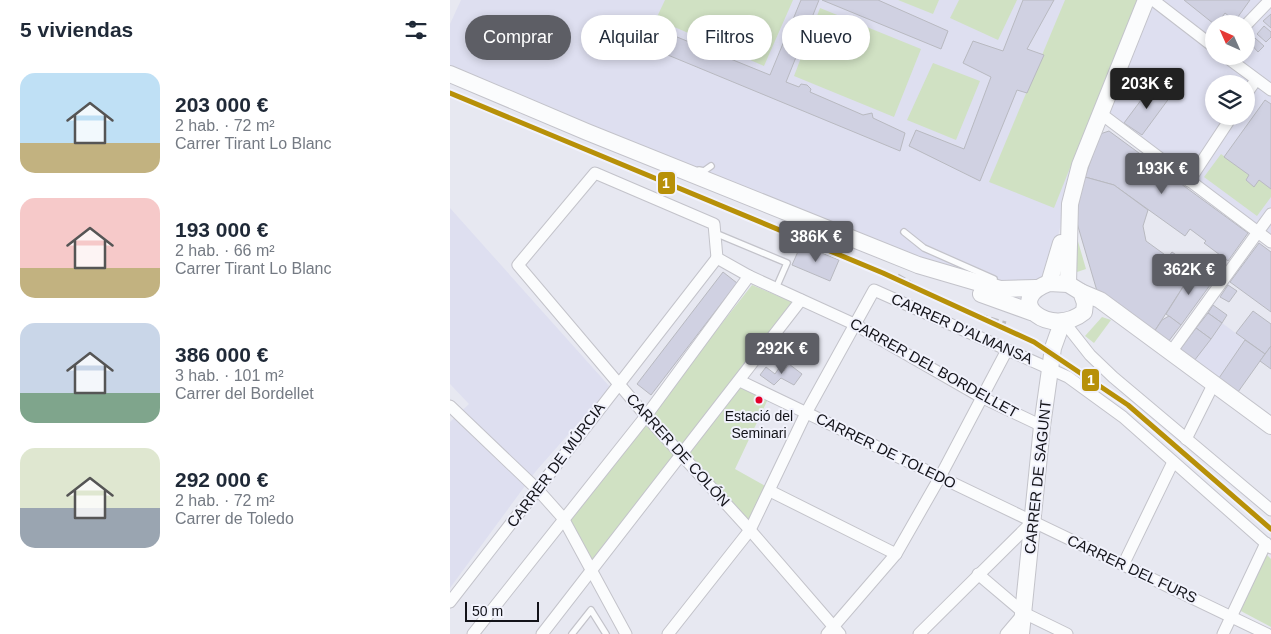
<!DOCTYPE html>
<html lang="es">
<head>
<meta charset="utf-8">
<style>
  :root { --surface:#fff; --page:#f2f2f3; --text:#1f2937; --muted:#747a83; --accent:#5d5e65 }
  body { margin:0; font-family:Arial,sans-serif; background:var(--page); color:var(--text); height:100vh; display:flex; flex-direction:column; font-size:19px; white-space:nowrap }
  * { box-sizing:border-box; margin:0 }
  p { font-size:16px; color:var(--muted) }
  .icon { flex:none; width:28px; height:28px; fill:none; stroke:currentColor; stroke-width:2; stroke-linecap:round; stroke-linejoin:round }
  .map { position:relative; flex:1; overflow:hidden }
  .panel { display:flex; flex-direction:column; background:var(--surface); width:450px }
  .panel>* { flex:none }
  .guide { position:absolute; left:15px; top:15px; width:475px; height:45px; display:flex; gap:10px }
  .needle { width:32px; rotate:315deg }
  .buttons { position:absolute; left:755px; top:15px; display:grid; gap:10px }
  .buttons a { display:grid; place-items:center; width:50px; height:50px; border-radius:50%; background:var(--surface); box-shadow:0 2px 8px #0003; font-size:25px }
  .scale { position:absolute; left:15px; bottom:12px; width:74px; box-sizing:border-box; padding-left:5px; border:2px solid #131319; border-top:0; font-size:14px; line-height:18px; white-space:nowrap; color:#131319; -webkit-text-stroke:4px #f1f2fc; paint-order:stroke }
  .price { position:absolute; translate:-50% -42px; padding:0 11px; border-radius:5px; background:var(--accent); color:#fff; font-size:16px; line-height:32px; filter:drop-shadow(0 1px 2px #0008) }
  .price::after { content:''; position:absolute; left:50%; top:30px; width:15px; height:11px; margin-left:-8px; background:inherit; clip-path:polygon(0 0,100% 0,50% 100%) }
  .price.current { background:#222; color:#fff }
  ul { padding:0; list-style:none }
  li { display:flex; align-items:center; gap:15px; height:125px; padding:0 20px }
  li span { display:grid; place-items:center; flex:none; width:140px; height:100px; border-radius:15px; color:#555 }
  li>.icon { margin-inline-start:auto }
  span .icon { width:60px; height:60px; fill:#fffc; stroke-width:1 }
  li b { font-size:21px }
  h2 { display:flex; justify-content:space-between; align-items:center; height:60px; padding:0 20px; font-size:21px }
  .pill { padding:0 18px; border-radius:22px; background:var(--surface); box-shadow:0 2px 8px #0003; font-size:18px; line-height:45px }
  .pill.current { background:var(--accent); color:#fff }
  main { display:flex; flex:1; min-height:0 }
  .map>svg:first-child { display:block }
  .built { fill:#dedff0; fill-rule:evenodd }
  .green { fill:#d0e1c3 }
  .building { fill:#d0d1e2; stroke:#b8b9c0 }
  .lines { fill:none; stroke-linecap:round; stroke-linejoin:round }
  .lane-casing { stroke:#c3c3ca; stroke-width:8 }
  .street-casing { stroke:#c3c3ca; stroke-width:13 }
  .secondary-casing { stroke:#c3c3ca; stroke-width:18 }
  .lane { stroke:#fbfcfd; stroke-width:5.5 }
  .street { stroke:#fbfcfd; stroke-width:11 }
  .secondary { stroke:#fbfcfd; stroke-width:16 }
  .rail { stroke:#bebec1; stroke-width:3; stroke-dasharray:8 4; stroke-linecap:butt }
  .metro-1-casing { stroke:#f1f2fc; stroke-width:9 }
  .metro-1 { stroke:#b79008; stroke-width:5 }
  .bus-dot { fill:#e4002b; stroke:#f1f2fc; stroke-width:2 }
  .labels { text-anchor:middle; stroke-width:4; stroke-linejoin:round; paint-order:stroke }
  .bus-label { font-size:14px; fill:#131319; stroke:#f1f2fc }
  .street-label { font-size:15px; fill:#131319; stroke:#f1f2fc }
  .line-badge { stroke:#f1f2fc; stroke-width:2 }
  .badge-label { font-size:14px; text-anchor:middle; font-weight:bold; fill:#fff }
</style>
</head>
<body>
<main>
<section class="panel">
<h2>5 viviendas<svg class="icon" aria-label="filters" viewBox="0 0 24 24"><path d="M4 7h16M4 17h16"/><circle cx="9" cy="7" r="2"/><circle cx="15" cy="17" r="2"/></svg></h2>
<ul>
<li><span style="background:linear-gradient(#bfe0f5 70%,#c2b280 0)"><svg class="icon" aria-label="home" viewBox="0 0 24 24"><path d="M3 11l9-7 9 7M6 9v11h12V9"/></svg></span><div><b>203 000 €</b><p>2 hab. · 72 m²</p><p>Carrer Tirant Lo Blanc</p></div></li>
<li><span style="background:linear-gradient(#f6c9c9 70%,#c2b280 0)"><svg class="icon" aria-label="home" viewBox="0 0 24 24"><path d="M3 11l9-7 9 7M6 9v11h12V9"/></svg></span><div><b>193 000 €</b><p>2 hab. · 66 m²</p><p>Carrer Tirant Lo Blanc</p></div></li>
<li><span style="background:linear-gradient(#c9d6e8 70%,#7fa58c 0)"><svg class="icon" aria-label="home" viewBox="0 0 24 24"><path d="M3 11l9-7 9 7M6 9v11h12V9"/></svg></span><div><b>386 000 €</b><p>3 hab. · 101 m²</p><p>Carrer del Bordellet</p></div></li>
<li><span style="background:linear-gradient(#dfe7d0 60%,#9aa5b1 0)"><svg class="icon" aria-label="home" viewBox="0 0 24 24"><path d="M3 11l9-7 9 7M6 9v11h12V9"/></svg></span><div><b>292 000 €</b><p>2 hab. · 72 m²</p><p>Carrer de Toledo</p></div></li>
</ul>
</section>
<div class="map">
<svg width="821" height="634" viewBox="0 0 821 634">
  <rect width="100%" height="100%" fill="#e7e8f1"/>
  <g class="built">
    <path d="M 11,0 L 693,0 L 623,171 L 598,280 L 563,286 L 445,252 L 0,68 L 0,24 Z"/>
    <path d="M 696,0 L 821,0 L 821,241 L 650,113 ZM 764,24 L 796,24 L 796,56 L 764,56 ZM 764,84 L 796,84 L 796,116 L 764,116 Z"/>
    <path d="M 0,208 L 160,387 L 86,471 L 0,588 L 0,422 L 19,404 L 0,384 Z"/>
    <path d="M 772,323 L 795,340 L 769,378 L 729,351 L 761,339 Z"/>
  </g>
  <g class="green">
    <path d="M 215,0 L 343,0 L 314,66 L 206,19 Z"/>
    <path d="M 448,0 L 489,0 L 483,14 Z"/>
    <path d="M 509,0 L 567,0 L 548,40 L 500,18 Z"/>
    <path d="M 615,0 L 687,0 L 604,208 L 539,182 Z"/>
    <path d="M 370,8 L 471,49 L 444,117 L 344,76 Z"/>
    <path d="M 483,63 L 530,81 L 506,140 L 457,120 Z"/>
    <path d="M 771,154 L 799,175 L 796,180 L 804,186 L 809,180 L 821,189 L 821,197 L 807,216 L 754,177 Z"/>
    <path d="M 627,238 L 636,269 L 624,273 Z"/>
    <path d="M 302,285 L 345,303 L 231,451 L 199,416 Z"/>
    <path d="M 652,317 L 661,320 L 644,343 L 635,336 Z"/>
    <path d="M 290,384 L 318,399 L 285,469 L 317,487 L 298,525 L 233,455 Z"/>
    <path d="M 197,420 L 227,455 L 142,565 L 117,519 Z"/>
    <path d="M 817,555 L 821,559 L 821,627 L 789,610 Z"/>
  </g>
  <g class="building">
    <path d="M 351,0 L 369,0 L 336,82 L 349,87 L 351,84 L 357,85 L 361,89 L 360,92 L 413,115 L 422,113 L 423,118 L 455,133 L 450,151 L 196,46 L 203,27 L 244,44 L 247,41 L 254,45 L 256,49 L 320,75 Z"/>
    <path d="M 372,0 L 428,0 L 498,31 L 491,49 Z"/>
    <path d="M 573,0 L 604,0 L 577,49 L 594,55 L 577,93 L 567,90 L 530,181 L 459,146 L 466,130 L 514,149 L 541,77 L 513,63 L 523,41 L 553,51 Z"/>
    <path d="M 734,0 L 800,0 L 785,21 L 775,13 L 767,24 L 764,24 Z"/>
    <path d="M 821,14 L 821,28 L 813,21 Z"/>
    <path d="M 814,26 L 821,32 L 821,37 L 816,42 L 807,34 Z"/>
    <path d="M 805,38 L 814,46 L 808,52 L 800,43 Z"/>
    <path d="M 703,84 L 720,97 L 692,135 L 674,123 Z"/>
    <path d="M 815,100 L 821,104 L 821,189 L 809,180 L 804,187 L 796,180 L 799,175 L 774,157 Z"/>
    <path d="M 659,131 L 798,233 L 778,261 L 754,243 L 756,241 L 740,229 L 735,236 L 664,185 L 635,177 L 650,134 Z"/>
    <path d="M 635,177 L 664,185 L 698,210 L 693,226 L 696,241 L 718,257 L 722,252 L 745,268 L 704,332 L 647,291 L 627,223 L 626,206 Z"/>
    <path d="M 809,243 L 821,252 L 821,312 L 780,282 Z"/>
    <path d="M 350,247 L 356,249 L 357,247 L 389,260 L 380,281 L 342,265 Z"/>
    <path d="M 745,268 L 763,281 L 731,325 L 716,314 Z"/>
    <path d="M 273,272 L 287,283 L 201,395 L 187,384 Z"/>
    <path d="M 778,285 L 787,291 L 779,302 L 770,297 Z"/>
    <path d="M 763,305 L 777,315 L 772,323 L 758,313 Z"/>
    <path d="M 803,311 L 821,324 L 821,346 L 815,354 L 786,333 Z"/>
    <path d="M 758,313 L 772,323 L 761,339 L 746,328 Z"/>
    <path d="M 719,316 L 731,325 L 718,342 L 704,332 L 712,320 Z"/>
    <path d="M 746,328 L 761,339 L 744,361 L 729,351 Z"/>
    <path d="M 795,340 L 815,354 L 788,392 L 769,378 Z"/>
    <path d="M 821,346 L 821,369 L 810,361 Z"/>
    <path d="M 339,364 L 352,374 L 344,385 L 331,378 L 324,385 L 310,375 L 316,367 L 325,374 L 329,368 L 334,371 Z"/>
  </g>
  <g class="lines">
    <g class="lane-casing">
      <g id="lane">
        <path d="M 249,170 L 254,171 L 261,166"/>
        <path d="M 454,232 L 474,248 L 544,279"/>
        <path d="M 265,233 L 337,263 L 326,288"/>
        <path d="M 122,634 L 141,610 L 156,634"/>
      </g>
    </g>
    <g class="street-casing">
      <g id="street">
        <path d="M 703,0 L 764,47"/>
        <path d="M 796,25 L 820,0"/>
        <path d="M 775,56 L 821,90"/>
        <path d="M 796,94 L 806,80"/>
        <path d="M 650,113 L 821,242"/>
        <path d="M 739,181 L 782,116"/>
        <path d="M 267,258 L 264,224 L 145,173 L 68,265 L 196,416 L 300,530 L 390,634"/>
        <path d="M 267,258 L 299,276 L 404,324 L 533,398 L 592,426"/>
        <path d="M 614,322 L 640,355 L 663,377 L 821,510"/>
        <path d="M 721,352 L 821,214"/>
        <path d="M 290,381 C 466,465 642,549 817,634"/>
        <path d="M 0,406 L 88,490 L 113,518 L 176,634"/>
        <path d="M 736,439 L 764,383"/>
        <path d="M 320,491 L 446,554"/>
        <path d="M 674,563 L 723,462"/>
        <path d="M 528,574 L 574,613 L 617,634"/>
        <path d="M 0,602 L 267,258"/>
        <path d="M 23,634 L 196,416 L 299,276"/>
        <path d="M 92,634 L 351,300"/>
        <path d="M 218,634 L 300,530 L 356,413 L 424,290 L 618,377 L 673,417 L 821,548"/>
        <path d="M 377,634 L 446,554 L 490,477 L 557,350"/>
        <path d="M 469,634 L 582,522"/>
        <path d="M 556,634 L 573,614"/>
        <path d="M 773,634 L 816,543"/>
      </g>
    </g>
    <g class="secondary-casing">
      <g id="secondary">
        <path d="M 0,74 L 137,132 L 468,265 L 550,289 L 586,288"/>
        <path d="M 599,283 L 618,284 L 631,292 L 635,303 L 634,312 C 601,339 551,301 599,283 Z"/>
        <path d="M 599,283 L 611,243"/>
        <path d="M 618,284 L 620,204 L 630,165 L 696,0"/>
        <path d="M 631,292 L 650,300 L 821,426"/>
        <path d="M 531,294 L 581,312"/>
        <path d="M 571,634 L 592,426 L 603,348 L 612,323"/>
      </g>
    </g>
    <use href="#lane" class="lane"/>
    <use href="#street" class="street"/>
    <use href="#secondary" class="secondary"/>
    <g class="rail">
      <path d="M 448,275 L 484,296"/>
      <path d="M 518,311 L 556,323"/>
    </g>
    <g class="metro-1-casing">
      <path id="metro-1" d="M 0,93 L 433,273 L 584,342 L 678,405 L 821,529"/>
    </g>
    <use href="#metro-1" class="metro-1"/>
  </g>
  <circle class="bus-dot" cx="309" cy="400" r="4.5"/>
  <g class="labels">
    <g class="bus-label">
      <text x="309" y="421">Estació del<tspan x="309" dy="17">Seminari</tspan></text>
    </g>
    <g class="street-label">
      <text transform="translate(512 329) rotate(24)" y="5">CARRER D'ALMANSA</text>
      <text transform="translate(484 368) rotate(29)" y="5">CARRER DEL BORDELLET</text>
      <text transform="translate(228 450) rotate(48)" y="5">CARRER DE COLÓN</text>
      <text transform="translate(436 451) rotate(26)" y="5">CARRER DE TOLEDO</text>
      <text transform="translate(106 465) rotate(-53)" y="5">CARRER DE MÚRCIA</text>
      <text transform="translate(588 477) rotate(-84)" y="5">CARRER DE SAGUNT</text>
      <text transform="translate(682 569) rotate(25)" y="5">CARRER DEL FURS</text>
    </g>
  </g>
  <g class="line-badge">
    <rect x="207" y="171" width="19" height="24" rx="5" fill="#b79008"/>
    <rect x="631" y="368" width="19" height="24" rx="5" fill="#b79008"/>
  </g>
  <g class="badge-label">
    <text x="216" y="188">1</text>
    <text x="641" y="385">1</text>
  </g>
</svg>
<div class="buttons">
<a><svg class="needle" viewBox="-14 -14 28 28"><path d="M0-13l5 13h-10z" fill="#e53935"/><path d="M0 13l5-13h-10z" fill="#747a83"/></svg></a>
<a><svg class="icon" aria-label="layers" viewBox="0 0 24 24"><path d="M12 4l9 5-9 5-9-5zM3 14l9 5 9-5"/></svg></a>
</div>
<div class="scale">50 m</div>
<b class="price current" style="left:697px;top:110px">203K €</b>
<b class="price" style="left:712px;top:195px">193K €</b>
<b class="price" style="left:366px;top:263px">386K €</b>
<b class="price" style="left:739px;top:296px">362K €</b>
<b class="price" style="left:332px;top:375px">292K €</b>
<div class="guide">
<a class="pill current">Comprar</a>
<a class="pill">Alquilar</a>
<a class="pill">Filtros</a>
<a class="pill">Nuevo</a>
</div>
</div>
</main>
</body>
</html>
